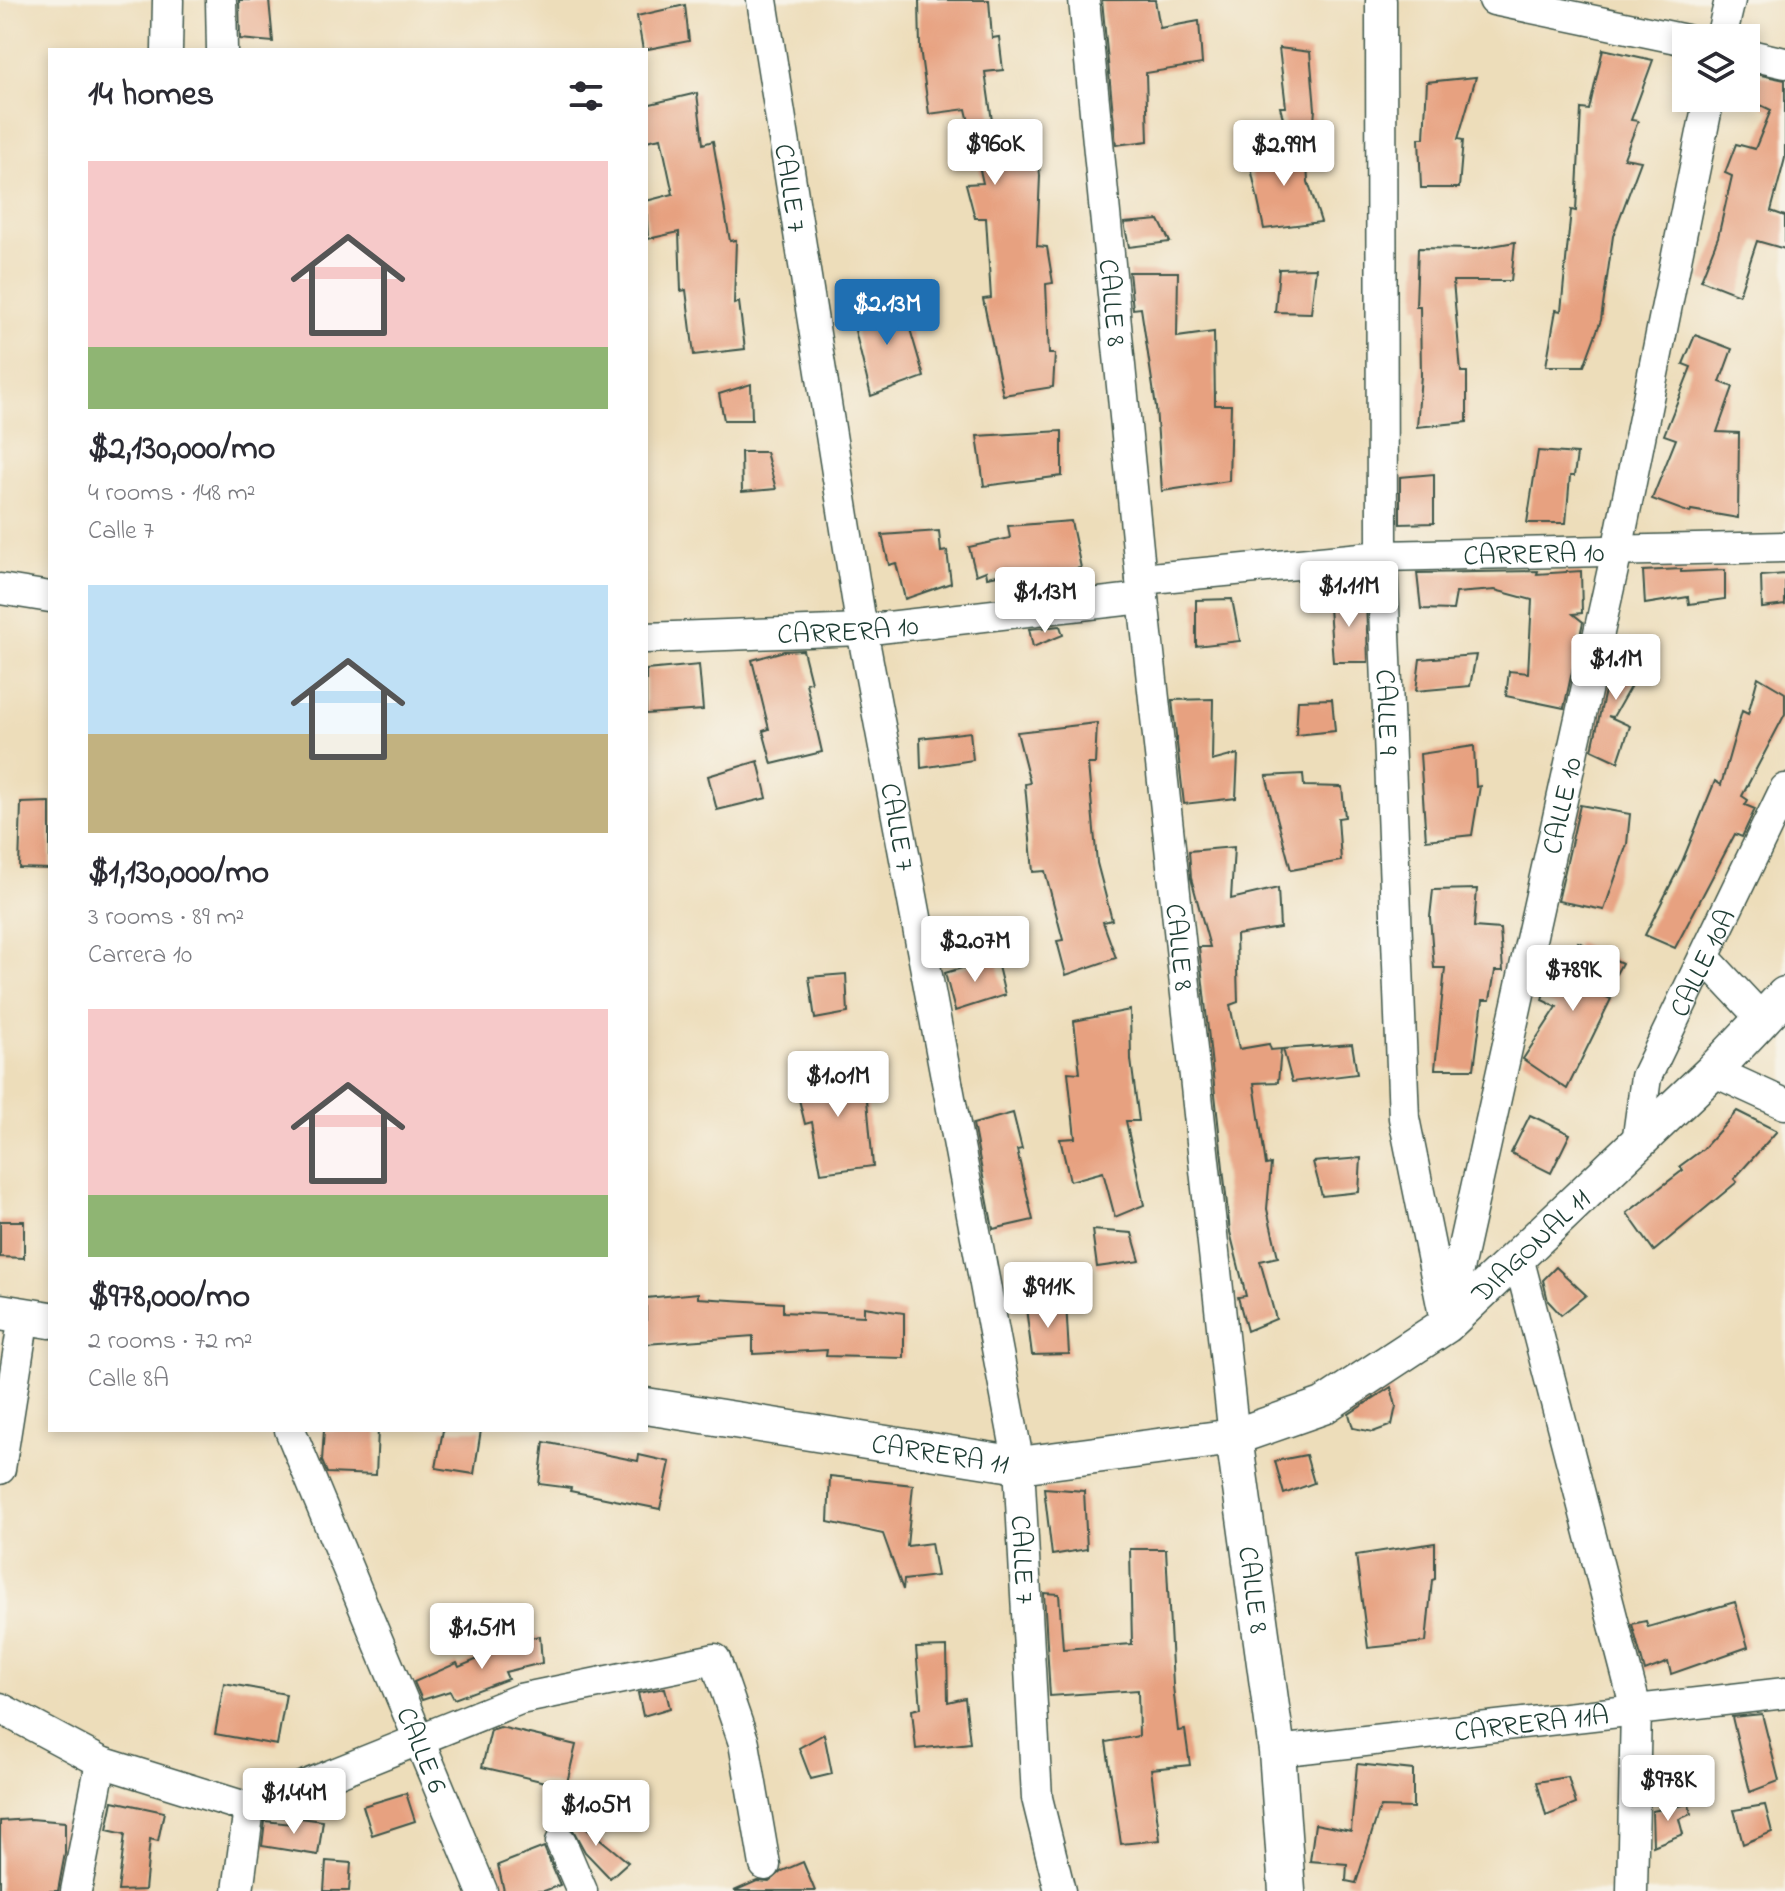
<!DOCTYPE html>
<html lang="en">
<head>
<meta charset="utf-8">
<style>
  :root { --surface:#fff; --page:#f7f7f7; --text:#2b2b33; --muted:#7c7c81; --accent:#1f6fb2 }
  body { margin:0; font-family:"Indie Flower",sans-serif; background:var(--page); color:var(--text); height:100vh; display:flex; flex-direction:column; font-size:30px; white-space:nowrap }
  * { box-sizing:border-box; margin:0 }
  p { font-size:26px; color:var(--muted) }
  .icon { flex:none; width:44px; height:44px; fill:none; stroke:currentColor; stroke-width:2; stroke-linecap:round; stroke-linejoin:round }
  .map { position:relative; flex:1; overflow:hidden }
  .sheet { position:absolute; left:48px; top:48px; width:600px; height:1384px; display:flex; flex-direction:column; background:var(--surface); border-radius:0px; box-shadow:0 4px 12px #0003 }
  .sheet>* { flex:none }
  .buttons { position:absolute; left:1672px; top:24px; display:grid; gap:16px }
  .buttons a { display:grid; place-items:center; width:88px; height:88px; border-radius:0px; background:var(--surface); box-shadow:0 4px 12px #0003; font-size:40px }
  .price { position:absolute; translate:-50% -68px; padding:0 18px; border-radius:8px; background:#fff; color:#222; font-size:26px; line-height:52px; filter:drop-shadow(0 2px 4px #0008) }
  .price::after { content:''; position:absolute; left:50%; top:48px; width:24px; height:18px; margin-left:-12px; background:inherit; clip-path:polygon(0 0,100% 0,50% 100%) }
  .price.current { background:var(--accent); color:#fff }
  ul { padding:0; list-style:none }
  li { display:grid; align-content:center; gap:16px; height:424px; padding:0 40px }
  li span { display:grid; place-items:center; height:248px; border-radius:0px; color:#555 }
  li>.icon { margin-inline-start:auto }
  span .icon { width:144px; height:144px; fill:#fffc; stroke-width:1 }
  li b { font-size:34px }
  h2 { display:flex; justify-content:space-between; align-items:center; height:96px; padding:0 40px; font-size:34px }
  .map>svg:first-child { display:block }
  .building { fill:#e7a180 }
  .lines { fill:none; stroke-linecap:round; stroke-linejoin:round }
  .minor-casing { stroke:#3e5548; stroke-width:33 }
  .tertiary-casing { stroke:#3e5548; stroke-width:39 }
  .minor { stroke:#fff; stroke-width:30 }
  .tertiary { stroke:#fff; stroke-width:36 }
  .labels { text-anchor:middle; stroke-width:6; stroke-linejoin:round; paint-order:stroke }
  .street-label { font-size:28px; fill:#1f3d34; stroke:#f7f3e8 }
</style>
</head>
<body>
<div class="map">
<svg width="1785" height="1891" viewBox="0 0 1785 1891">
  <rect width="100%" height="100%" fill="#f7f3e8"/>
  <filter id="ink" filterUnits="userSpaceOnUse"><feTurbulence type="fractalNoise" baseFrequency=".0125" numOctaves="2"/><feDisplacementMap in="SourceGraphic" scale="16" xChannelSelector="R" yChannelSelector="G"/><feConvolveMatrix kernelMatrix="1 2 1 2 8 2 1 2 1" color-interpolation-filters="sRGB"/></filter>
  <filter id="wash" filterUnits="userSpaceOnUse"><feTurbulence type="fractalNoise" baseFrequency=".006" numOctaves="4" result="noise"/><feDisplacementMap in="SourceGraphic" scale="32" xChannelSelector="R" yChannelSelector="G"/><feGaussianBlur stdDeviation="1.8" result="paint"/><feColorMatrix in="noise" values="0 0 0 0 0 0 0 0 0 0 0 0 0 0 0 0 0 1.4 0 .05"/><feComposite in="paint" operator="in"/></filter>
  <g filter="url(#wash)">
    <rect width="100%" height="100%" fill="#edddba"/>
    <g id="blocks">
      <g class="building">
        <path d="M 239,0 L 269,0 L 273,42 L 240,39 Z"/>
        <path d="M 919,0 L 989,0 L 992,38 L 999,37 L 1003,70 L 985,72 L 993,128 L 1035,122 L 1040,176 L 1037,246 L 1047,247 L 1053,283 L 1046,284 L 1049,354 L 1055,354 L 1053,387 L 1003,395 L 983,299 L 991,298 L 986,218 L 975,218 L 966,184 L 983,183 L 966,109 L 929,114 L 920,48 Z"/>
        <path d="M 1102,0 L 1155,0 L 1160,28 L 1199,21 L 1202,64 L 1146,73 L 1148,141 L 1116,145 Z"/>
        <path d="M 685,5 L 689,41 L 643,50 L 637,16 Z"/>
        <path d="M 1279,48 L 1310,52 L 1315,109 L 1313,136 L 1289,141 L 1280,107 L 1286,107 Z"/>
        <path d="M 1603,49 L 1653,60 L 1631,120 L 1638,121 L 1624,158 L 1641,161 L 1613,236 L 1601,320 L 1584,366 L 1546,366 L 1556,310 L 1561,311 L 1571,210 L 1576,211 L 1581,109 L 1589,110 Z"/>
        <path d="M 1746,72 L 1785,80 L 1785,158 L 1771,211 L 1785,216 L 1785,249 L 1757,241 L 1739,295 L 1701,280 L 1718,237 L 1732,176 L 1725,173 L 1736,144 L 1755,149 L 1771,110 L 1746,98 Z"/>
        <path d="M 1476,77 L 1458,139 L 1463,140 L 1459,188 L 1421,188 L 1419,138 L 1424,138 L 1427,82 Z"/>
        <path d="M 697,93 L 703,144 L 713,141 L 730,241 L 736,240 L 734,304 L 739,302 L 745,349 L 694,355 L 686,290 L 681,291 L 679,232 L 648,239 L 646,201 L 673,194 L 661,138 L 646,141 L 646,105 Z"/>
        <path d="M 1306,147 L 1308,182 L 1321,222 L 1264,229 L 1248,154 Z"/>
        <path d="M 1159,220 L 1170,242 L 1129,247 L 1124,223 Z"/>
        <path d="M 1515,242 L 1511,281 L 1453,281 L 1461,372 L 1467,372 L 1467,422 L 1417,427 L 1421,375 L 1420,306 L 1416,306 L 1418,248 L 1475,249 Z"/>
        <path d="M 1316,268 L 1311,313 L 1275,312 L 1279,269 Z"/>
        <path d="M 1129,272 L 1178,272 L 1177,337 L 1214,332 L 1215,405 L 1231,405 L 1229,481 L 1162,491 L 1156,407 L 1141,308 L 1133,309 Z"/>
        <path d="M 901,298 L 924,377 L 871,396 L 851,314 Z"/>
        <path d="M 1695,335 L 1732,349 L 1720,382 L 1733,387 L 1717,432 L 1739,433 L 1738,518 L 1691,510 L 1690,513 L 1652,499 L 1676,439 L 1664,435 L 1691,367 L 1683,364 Z"/>
        <path d="M 751,384 L 752,420 L 724,420 L 719,394 Z"/>
        <path d="M 1062,431 L 1062,476 L 984,486 L 977,436 Z"/>
        <path d="M 1538,451 L 1577,454 L 1574,476 L 1570,476 L 1566,523 L 1527,523 Z"/>
        <path d="M 741,452 L 766,452 L 776,489 L 742,492 Z"/>
        <path d="M 1434,474 L 1434,523 L 1400,524 L 1400,477 Z"/>
        <path d="M 1071,521 L 1081,568 L 1045,573 L 1050,590 L 1019,594 L 1014,572 L 987,577 L 986,571 L 976,575 L 969,547 L 1010,538 L 1008,526 Z"/>
        <path d="M 939,531 L 941,552 L 947,551 L 951,583 L 905,599 L 896,563 L 889,565 L 882,535 Z"/>
        <path d="M 1681,569 L 1681,572 L 1725,570 L 1725,599 L 1689,604 L 1688,597 L 1645,604 L 1643,571 Z"/>
        <path d="M 1538,571 L 1537,574 L 1581,571 L 1582,613 L 1573,614 L 1583,622 L 1564,708 L 1506,696 L 1509,671 L 1528,673 L 1532,600 L 1495,590 L 1456,593 L 1453,610 L 1421,609 L 1417,573 Z"/>
        <path d="M 1785,574 L 1785,605 L 1762,608 L 1761,576 Z"/>
        <path d="M 1328,594 L 1366,599 L 1368,662 L 1333,662 Z"/>
        <path d="M 1232,599 L 1240,641 L 1196,646 L 1196,600 Z"/>
        <path d="M 1060,626 L 1063,635 L 1033,647 L 1029,629 Z"/>
        <path d="M 1616,640 L 1646,659 L 1613,717 L 1608,716 L 1630,726 L 1618,762 L 1592,750 Z"/>
        <path d="M 803,650 L 811,682 L 806,683 L 822,752 L 772,764 L 763,731 L 769,729 L 752,660 L 784,651 Z"/>
        <path d="M 1476,655 L 1470,686 L 1416,691 L 1420,659 Z"/>
        <path d="M 699,665 L 703,710 L 646,714 L 646,670 Z"/>
        <path d="M 1758,677 L 1785,693 L 1785,714 L 1742,796 L 1748,800 L 1745,805 L 1755,809 L 1742,837 L 1735,834 L 1675,948 L 1645,935 L 1682,862 L 1715,781 L 1721,785 L 1742,711 L 1748,714 Z"/>
        <path d="M 1213,699 L 1212,761 L 1238,754 L 1236,798 L 1184,804 L 1172,700 Z"/>
        <path d="M 1332,699 L 1335,731 L 1296,735 L 1298,700 Z"/>
        <path d="M 1097,723 L 1095,764 L 1088,764 L 1097,863 L 1112,920 L 1103,922 L 1116,958 L 1066,975 L 1057,941 L 1063,940 L 1045,871 L 1033,872 L 1025,784 L 1030,783 L 1017,732 Z"/>
        <path d="M 970,732 L 973,760 L 921,768 L 920,738 Z"/>
        <path d="M 1474,746 L 1476,787 L 1480,786 L 1472,835 L 1426,840 L 1420,754 Z"/>
        <path d="M 758,761 L 767,798 L 717,810 L 708,776 Z"/>
        <path d="M 1303,774 L 1304,786 L 1342,787 L 1345,817 L 1338,818 L 1341,861 L 1291,870 L 1266,776 Z"/>
        <path d="M 50,802 L 50,869 L 19,868 L 21,803 Z"/>
        <path d="M 1580,805 L 1630,814 L 1627,844 L 1604,910 L 1558,901 Z"/>
        <path d="M 1234,847 L 1231,899 L 1278,888 L 1280,928 L 1236,935 L 1238,1002 L 1230,1005 L 1239,1049 L 1269,1044 L 1271,1050 L 1281,1049 L 1278,1082 L 1254,1083 L 1266,1165 L 1271,1164 L 1267,1209 L 1278,1257 L 1260,1261 L 1276,1319 L 1247,1331 L 1238,1297 L 1246,1296 L 1230,1232 L 1199,947 L 1210,947 L 1191,878 L 1189,851 Z"/>
        <path d="M 1477,889 L 1474,927 L 1500,929 L 1503,971 L 1495,971 L 1490,1000 L 1483,1000 L 1474,1069 L 1435,1069 L 1445,968 L 1434,968 L 1430,917 L 1433,890 Z"/>
        <path d="M 1578,942 L 1622,963 L 1604,996 L 1611,999 L 1567,1089 L 1523,1059 L 1557,1007 L 1542,1000 L 1550,968 L 1564,975 Z"/>
        <path d="M 996,958 L 1005,995 L 955,1011 L 945,973 Z"/>
        <path d="M 846,974 L 848,1013 L 815,1019 L 809,977 Z"/>
        <path d="M 1130,1010 L 1131,1060 L 1139,1121 L 1126,1121 L 1144,1205 L 1115,1217 L 1103,1172 L 1070,1181 L 1060,1139 L 1075,1138 L 1068,1072 L 1080,1073 L 1074,1021 Z"/>
        <path d="M 1352,1044 L 1357,1074 L 1292,1082 L 1283,1049 Z"/>
        <path d="M 859,1069 L 867,1100 L 873,1166 L 821,1173 L 812,1122 L 805,1124 L 794,1079 Z"/>
        <path d="M 1737,1111 L 1777,1131 L 1734,1179 L 1737,1182 L 1654,1251 L 1627,1213 L 1683,1170 L 1680,1166 L 1703,1149 Z"/>
        <path d="M 1013,1113 L 1022,1149 L 1017,1150 L 1033,1220 L 993,1229 L 973,1124 Z"/>
        <path d="M 1530,1115 L 1570,1134 L 1551,1173 L 1511,1153 Z"/>
        <path d="M 1361,1158 L 1359,1192 L 1322,1196 L 1313,1162 Z"/>
        <path d="M 0,1221 L 24,1221 L 24,1258 L 0,1257 Z"/>
        <path d="M 1092,1230 L 1132,1233 L 1140,1261 L 1097,1267 Z"/>
        <path d="M 1556,1267 L 1586,1295 L 1561,1315 L 1548,1301 L 1543,1280 Z"/>
        <path d="M 698,1293 L 698,1298 L 783,1303 L 783,1312 L 864,1316 L 864,1307 L 904,1313 L 904,1358 L 826,1356 L 827,1350 L 753,1354 L 753,1336 L 646,1344 L 646,1298 Z"/>
        <path d="M 1066,1303 L 1069,1354 L 1032,1355 L 1026,1308 Z"/>
        <path d="M 1391,1387 L 1396,1406 L 1392,1425 L 1373,1432 L 1353,1428 L 1349,1414 Z"/>
        <path d="M 324,1430 L 378,1430 L 376,1475 L 327,1473 L 322,1461 Z"/>
        <path d="M 443,1430 L 481,1430 L 474,1474 L 436,1468 Z"/>
        <path d="M 544,1442 L 638,1461 L 639,1455 L 670,1462 L 660,1509 L 570,1491 L 571,1488 L 539,1484 Z"/>
        <path d="M 1306,1455 L 1314,1483 L 1284,1494 L 1275,1461 Z"/>
        <path d="M 830,1476 L 913,1485 L 907,1546 L 931,1543 L 937,1576 L 904,1580 L 903,1590 L 883,1534 L 828,1522 Z"/>
        <path d="M 1044,1488 L 1084,1491 L 1087,1549 L 1052,1555 Z"/>
        <path d="M 1435,1543 L 1435,1579 L 1432,1580 L 1426,1642 L 1368,1648 L 1356,1555 Z"/>
        <path d="M 1130,1549 L 1166,1549 L 1173,1686 L 1178,1731 L 1185,1730 L 1190,1765 L 1151,1769 L 1160,1840 L 1121,1844 L 1106,1742 L 1139,1736 L 1138,1690 L 1050,1696 L 1044,1593 L 1059,1594 L 1063,1649 L 1132,1644 Z"/>
        <path d="M 1735,1602 L 1748,1647 L 1671,1674 L 1668,1662 L 1645,1671 L 1632,1624 L 1646,1621 L 1648,1627 Z"/>
        <path d="M 540,1636 L 542,1663 L 505,1672 L 508,1679 L 454,1699 L 450,1691 L 422,1700 L 414,1682 L 457,1663 L 459,1667 L 512,1645 L 511,1642 Z"/>
        <path d="M 947,1647 L 948,1702 L 965,1698 L 970,1743 L 916,1749 L 912,1710 L 921,1708 L 916,1648 Z"/>
        <path d="M 224,1683 L 286,1694 L 277,1745 L 215,1734 Z"/>
        <path d="M 665,1688 L 670,1708 L 643,1716 L 638,1693 Z"/>
        <path d="M 1762,1714 L 1779,1781 L 1750,1792 L 1732,1717 Z"/>
        <path d="M 500,1727 L 576,1745 L 566,1787 L 482,1767 L 491,1730 Z"/>
        <path d="M 824,1734 L 832,1774 L 811,1779 L 799,1748 Z"/>
        <path d="M 1357,1764 L 1413,1770 L 1413,1808 L 1380,1807 L 1356,1883 L 1346,1881 L 1347,1864 L 1310,1861 L 1315,1824 L 1351,1831 Z"/>
        <path d="M 1568,1777 L 1576,1804 L 1546,1816 L 1537,1782 Z"/>
        <path d="M 406,1793 L 415,1821 L 372,1835 L 363,1806 Z"/>
        <path d="M 113,1801 L 164,1812 L 158,1841 L 150,1839 L 145,1890 L 118,1891 L 125,1834 L 107,1830 Z"/>
        <path d="M 1689,1804 L 1691,1814 L 1679,1819 L 1683,1834 L 1653,1846 L 1652,1811 Z"/>
        <path d="M 1765,1805 L 1772,1832 L 1743,1844 L 1734,1810 Z"/>
        <path d="M 570,1814 L 628,1862 L 610,1878 L 585,1852 L 572,1828 L 560,1824 Z"/>
        <path d="M 293,1817 L 323,1821 L 318,1855 L 262,1846 L 265,1821 L 292,1824 Z"/>
        <path d="M 31,1819 L 65,1822 L 65,1853 L 58,1891 L 0,1891 L 0,1821 Z"/>
        <path d="M 544,1847 L 560,1885 L 544,1891 L 504,1891 L 498,1865 Z"/>
        <path d="M 326,1861 L 351,1863 L 349,1891 L 324,1891 Z"/>
        <path d="M 803,1862 L 815,1891 L 734,1891 L 757,1881 L 769,1882 L 782,1871 Z"/>
      </g>
    </g>
  </g>
  <g filter="url(#ink)">
    <use href="#blocks" fill-opacity="0" stroke="#3e5548" stroke-width="2"/>
    <g class="lines">
      <g class="minor-casing">
        <g id="minor">
          <path d="M 221,0 L 222,50"/>
          <path id="s1" d="M 762,0 L 862,630 L 1019,1465 L 1037,1798 L 1060,1891"/>
          <path id="s2" d="M 1084,0 L 1141,579 L 1234,1437"/>
          <path id="s3" d="M 1381,0 L 1382,556 L 1404,1118 L 1446,1325"/>
          <path d="M 1494,0 L 1686,40"/>
          <path d="M 1721,38 L 1730,0"/>
          <path d="M 167,50 L 168,0"/>
          <path d="M 1746,54 L 1785,63"/>
          <path id="s4" d="M 1141,579 L 1382,556 L 1785,547"/>
          <path d="M 0,589 L 50,597"/>
          <path id="s5" d="M 646,638 L 862,630 L 1143,598"/>
          <path d="M 1704,957 L 1762,1019"/>
          <path d="M 1713,1071 L 1785,1104"/>
          <path id="s6" d="M 1637,1143 L 1646,1077 L 1785,789"/>
          <path d="M 1518,1257 L 1636,1709 L 1632,1891"/>
          <path id="s7" d="M 1448,1315 L 1617,551 L 1709,98"/>
          <path id="s8" d="M 290,1430 L 482,1891"/>
          <path d="M 0,1469 L 24,1316"/>
          <path d="M 0,1708 L 101,1762 L 249,1808 L 520,1699 L 715,1659 L 744,1743 L 765,1865"/>
          <path id="s9" d="M 1277,1751 L 1785,1693"/>
          <path d="M 561,1842 L 582,1891"/>
          <path d="M 76,1891 L 101,1762"/>
          <path d="M 238,1891 L 249,1808"/>
        </g>
      </g>
      <g class="tertiary-casing">
        <g id="tertiary">
          <path d="M 0,1312 L 50,1320"/>
          <path id="s10" d="M 646,1406 L 1019,1465 L 1234,1437 L 1323,1406 L 1446,1325 L 1713,1071 L 1785,995"/>
          <path id="s11" d="M 1234,1437 L 1277,1751 L 1287,1891"/>
        </g>
      </g>
      <use href="#minor" class="minor"/>
      <use href="#tertiary" class="tertiary"/>
    </g>
  </g>
  <g class="labels">
    <g class="street-label">
      <text dy="10" stroke="none"><textPath href="#s1" startOffset="190">CALLE 7</textPath></text>
      <text dy="10" stroke="none"><textPath href="#s2" startOffset="304">CALLE 8</textPath></text>
      <text dy="10" stroke="none"><textPath href="#s4" startOffset="394">CARRERA 10</textPath></text>
      <text dy="10" stroke="none"><textPath href="#s5" startOffset="202">CARRERA 10</textPath></text>
      <text dy="10" stroke="none"><textPath href="#s3" startOffset="712">CALLE 9</textPath></text>
      <text dy="10" stroke="none"><textPath href="#s7" startOffset="522">CALLE 10</textPath></text>
      <text dy="10" stroke="none"><textPath href="#s1" startOffset="838">CALLE 7</textPath></text>
      <text dy="10" stroke="none"><textPath href="#s2" startOffset="952">CALLE 8</textPath></text>
      <text dy="10" stroke="none"><textPath href="#s6" startOffset="194">CALLE 10A</textPath></text>
      <text dy="10" stroke="none"><textPath href="#s10" startOffset="952">DIAGONAL 11</textPath></text>
      <text dy="10" stroke="none"><textPath href="#s10" startOffset="298">CARRERA 11</textPath></text>
      <text dy="10" stroke="none"><textPath href="#s1" startOffset="1582">CALLE 7</textPath></text>
      <text dy="10" stroke="none"><textPath href="#s11" startOffset="154">CALLE 8</textPath></text>
      <text dy="10" stroke="none"><textPath href="#s9" startOffset="256">CARRERA 11A</textPath></text>
      <text dy="10" stroke="none"><textPath href="#s8" startOffset="346">CALLE 6</textPath></text>
    </g>
  </g>
</svg>
<div class="buttons">
<a><svg class="icon" aria-label="layers" viewBox="0 0 24 24"><path d="M12 4l9 5-9 5-9-5zM3 14l9 5 9-5"/></svg></a>
</div>
<b class="price" style="left:995px;top:187px">$960K</b>
<b class="price" style="left:1284px;top:188px">$2.99M</b>
<b class="price current" style="left:887px;top:347px">$2.13M</b>
<b class="price" style="left:1349px;top:629px">$1.11M</b>
<b class="price" style="left:1045px;top:635px">$1.13M</b>
<b class="price" style="left:1616px;top:702px">$1.1M</b>
<b class="price" style="left:975px;top:984px">$2.07M</b>
<b class="price" style="left:1573px;top:1013px">$789K</b>
<b class="price" style="left:838px;top:1119px">$1.01M</b>
<b class="price" style="left:1048px;top:1330px">$911K</b>
<b class="price" style="left:482px;top:1671px">$1.51M</b>
<b class="price" style="left:1668px;top:1823px">$978K</b>
<b class="price" style="left:294px;top:1836px">$1.44M</b>
<b class="price" style="left:596px;top:1848px">$1.05M</b>
<section class="sheet">
<h2>14 homes<svg class="icon" aria-label="filters" viewBox="0 0 24 24"><path d="M4 7h16M4 17h16"/><circle cx="9" cy="7" r="2"/><circle cx="15" cy="17" r="2"/></svg></h2>
<ul>
<li><span style="background:linear-gradient(#f6c9c9 75%,#8fb573 0)"><svg class="icon" aria-label="home" viewBox="0 0 24 24"><path d="M3 11l9-7 9 7M6 9v11h12V9"/></svg></span><div><b>$2,130,000/mo</b><p>4 rooms · 148 m²</p><p>Calle 7</p></div></li>
<li><span style="background:linear-gradient(#bfe0f5 60%,#c2b280 0)"><svg class="icon" aria-label="home" viewBox="0 0 24 24"><path d="M3 11l9-7 9 7M6 9v11h12V9"/></svg></span><div><b>$1,130,000/mo</b><p>3 rooms · 89 m²</p><p>Carrera 10</p></div></li>
<li><span style="background:linear-gradient(#f6c9c9 75%,#8fb573 0)"><svg class="icon" aria-label="home" viewBox="0 0 24 24"><path d="M3 11l9-7 9 7M6 9v11h12V9"/></svg></span><div><b>$978,000/mo</b><p>2 rooms · 72 m²</p><p>Calle 8A</p></div></li>
</ul>
</section>
</div>
</body>
</html>
